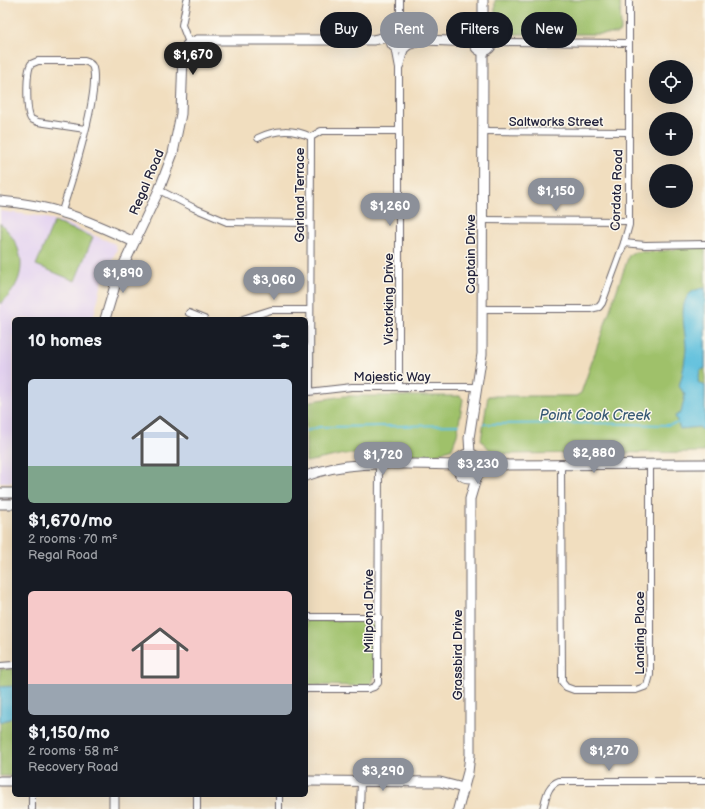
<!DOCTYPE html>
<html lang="en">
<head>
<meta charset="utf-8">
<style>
  :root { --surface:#171b24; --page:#20242c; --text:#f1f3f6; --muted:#9ea1a6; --accent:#8c9099 }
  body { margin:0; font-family:"Balsamiq Sans",sans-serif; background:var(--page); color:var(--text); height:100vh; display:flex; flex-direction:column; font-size:15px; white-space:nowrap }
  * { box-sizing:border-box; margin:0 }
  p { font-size:13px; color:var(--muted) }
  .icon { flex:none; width:22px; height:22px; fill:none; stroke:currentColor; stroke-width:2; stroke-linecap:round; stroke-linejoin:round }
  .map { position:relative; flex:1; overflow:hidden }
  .details { position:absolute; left:12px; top:317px; width:296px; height:480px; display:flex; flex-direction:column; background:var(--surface); border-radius:6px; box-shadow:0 4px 16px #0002 }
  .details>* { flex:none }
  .banner { position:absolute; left:320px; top:12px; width:325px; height:36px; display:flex; gap:8px }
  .buttons { position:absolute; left:649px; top:60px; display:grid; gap:8px }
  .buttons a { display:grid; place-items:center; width:44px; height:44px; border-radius:50%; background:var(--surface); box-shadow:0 4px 16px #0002; font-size:20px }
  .price { position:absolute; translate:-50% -34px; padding:0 9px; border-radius:14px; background:var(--accent); color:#fff; font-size:13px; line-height:26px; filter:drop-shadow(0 1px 2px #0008) }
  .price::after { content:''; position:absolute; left:50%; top:24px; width:12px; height:9px; margin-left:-6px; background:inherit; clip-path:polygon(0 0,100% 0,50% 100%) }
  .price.on { background:#222; color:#fff }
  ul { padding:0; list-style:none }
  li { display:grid; align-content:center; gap:8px; height:212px; padding:0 16px }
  li span { display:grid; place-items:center; height:124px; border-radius:6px; color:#555 }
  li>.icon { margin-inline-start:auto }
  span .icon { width:72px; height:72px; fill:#fffc; stroke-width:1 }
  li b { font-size:17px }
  h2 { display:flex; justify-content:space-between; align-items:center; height:48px; padding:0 16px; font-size:17px }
  .chip { padding:0 14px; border-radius:18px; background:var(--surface); box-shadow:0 4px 16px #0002; font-size:14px; line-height:36px }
  .chip.on { background:var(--accent); color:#fff }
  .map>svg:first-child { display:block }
  .built { fill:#e4d3f1 }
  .green { fill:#9fc16b; stroke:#607253 }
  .water { fill:#5fc0dd; stroke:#40718c }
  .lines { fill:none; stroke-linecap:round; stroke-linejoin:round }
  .stream { stroke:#5fc0dd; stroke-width:2 }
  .street-casing { stroke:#6a6469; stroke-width:8 }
  .secondary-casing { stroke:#6a6469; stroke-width:11 }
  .street { stroke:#fff; stroke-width:6 }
  .secondary { stroke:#fff; stroke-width:9 }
  .labels { text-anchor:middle; stroke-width:3; stroke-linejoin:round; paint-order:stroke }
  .street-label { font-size:13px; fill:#22223b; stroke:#fbf7ec }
  .water-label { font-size:14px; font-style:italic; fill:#375974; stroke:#fbf7ec }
</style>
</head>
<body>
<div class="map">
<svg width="705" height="809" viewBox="0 0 705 809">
  <rect width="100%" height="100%" fill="#fbf7ec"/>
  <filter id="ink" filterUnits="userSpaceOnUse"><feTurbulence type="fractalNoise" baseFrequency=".025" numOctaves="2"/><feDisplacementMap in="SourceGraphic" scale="8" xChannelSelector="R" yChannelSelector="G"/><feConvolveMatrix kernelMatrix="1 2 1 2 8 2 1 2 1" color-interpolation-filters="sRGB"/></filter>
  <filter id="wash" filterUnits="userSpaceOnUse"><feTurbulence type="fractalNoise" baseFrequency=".012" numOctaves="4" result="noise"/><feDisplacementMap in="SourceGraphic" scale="16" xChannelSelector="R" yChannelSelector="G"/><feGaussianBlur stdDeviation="0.9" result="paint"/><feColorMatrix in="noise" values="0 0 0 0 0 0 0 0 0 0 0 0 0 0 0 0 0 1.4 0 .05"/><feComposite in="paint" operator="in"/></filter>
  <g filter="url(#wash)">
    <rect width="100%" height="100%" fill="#f1debf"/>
    <path class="built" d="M 0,211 L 38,216 L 65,223 L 115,244 L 117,249 L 102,283 L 93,319 L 14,319 L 14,482 L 0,482 Z"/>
    <g class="green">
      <path d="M 495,0 L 620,0 L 621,31 L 617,34 L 507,34 L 500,32 L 495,28 Z"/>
      <path d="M 54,222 L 93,237 L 75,281 L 36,265 Z"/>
      <path d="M 0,223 C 27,248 29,280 0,304 Z"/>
      <path d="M 705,247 L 705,452 L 505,454 L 490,450 L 481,440 L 488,396 L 576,396 L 581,393 L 629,255 C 635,250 642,252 650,252 C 669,251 685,246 705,247 Z"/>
      <path d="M 344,396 L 460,396 L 463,399 L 457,435 L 452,448 L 435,455 L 345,454 L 306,462 L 306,402 Z"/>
      <path d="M 306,620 L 365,621 L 372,623 C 377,630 377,676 372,683 L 363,686 L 306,685 Z"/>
      <rect x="0" y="669" width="14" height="107"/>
    </g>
    <g class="water">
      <path d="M 705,288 L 705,368 L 700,371 L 698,382 L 705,386 L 705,432 L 699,427 L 680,429 L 675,416 L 681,413 L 685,395 L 679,386 C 683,374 685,361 686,349 C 686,326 672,291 705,288 Z"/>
      <path d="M 14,686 L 14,715 L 10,719 L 0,722 L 0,687 Z"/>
    </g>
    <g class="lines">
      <g class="stream">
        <path d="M 484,424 L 593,423 L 667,425 L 679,423"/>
        <path d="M 306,431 L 319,427 L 459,425"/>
      </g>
    </g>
  </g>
  <g filter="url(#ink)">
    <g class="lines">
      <g class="street-casing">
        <g id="street">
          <path d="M 187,0 L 182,25 L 189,43"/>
          <path d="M 400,0 L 400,12 L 405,33"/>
          <path d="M 394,33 L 399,14"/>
          <path d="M 492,42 L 629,43"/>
          <path d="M 395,47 L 399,68 L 399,387"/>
          <path d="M 400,66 L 405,48"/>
          <path d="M 483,131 L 629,132"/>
          <path d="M 258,138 C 275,129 294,129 311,137"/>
          <path d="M 159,190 L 194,208 L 227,222 L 310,223"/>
          <path d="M 62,211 C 71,183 100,94 93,68 C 92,64 88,62 84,61 L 38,61 L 31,64 C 26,72 26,111 31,119 L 38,122 L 85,129"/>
          <path d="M 483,220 L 629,221"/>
          <path d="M 624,243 L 645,245 L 705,244"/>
          <path d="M 482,309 L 590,309 L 599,307 L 602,303 L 624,243 L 629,225 L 629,0"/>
          <path d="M 189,313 L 204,319"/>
          <path d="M 243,319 L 271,310 L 309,310"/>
          <path d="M 310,391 L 311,137 L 321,131 L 399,131"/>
          <path d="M 308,392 L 352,387 L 478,387"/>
          <path d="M 561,463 L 562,682 L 566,687 L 574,690 L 636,690 L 647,686 L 650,675 L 650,463"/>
          <path d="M 306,617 L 379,617"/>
          <path d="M 0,666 L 14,665"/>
          <path d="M 306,689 L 368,689 L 374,687 L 378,683 L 379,465"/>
          <path d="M 32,809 L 32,795"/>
          <path d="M 197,809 L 197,795"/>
          <path d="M 279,809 L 279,795"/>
          <path d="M 360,809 L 361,781"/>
          <path d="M 543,809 C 546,798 547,785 559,781 L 705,781"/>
        </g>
      </g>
      <g class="secondary-casing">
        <g id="secondary">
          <circle cx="400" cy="40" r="9"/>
          <circle cx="483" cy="42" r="9"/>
          <path d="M 483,33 L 483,0"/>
          <path d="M 407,45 L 425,40 L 473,42"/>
          <path d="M 0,201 C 53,205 87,220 134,242"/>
          <path d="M 105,319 L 117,279 L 159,190 L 173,153 L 181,114 L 183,54 L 187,45 L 197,40 L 373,40 L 392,36"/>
          <path d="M 470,454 L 469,438 L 482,354 L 483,52"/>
          <circle cx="469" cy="466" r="12"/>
          <path d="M 481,465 L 705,464"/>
          <path d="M 306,476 C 351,458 409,465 458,465"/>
          <path d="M 0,493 L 14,493"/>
          <path d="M 0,504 L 14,504"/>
          <path d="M 0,781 L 14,781"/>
          <path d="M 306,781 L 440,782 L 463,788"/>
          <path d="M 114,809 L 114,795"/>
          <path d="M 458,809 L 468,772 L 470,755 L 470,499 L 477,475"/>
        </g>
      </g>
      <use href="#street" class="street"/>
      <use href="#secondary" class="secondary"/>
    </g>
  </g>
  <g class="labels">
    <g class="street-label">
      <text x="556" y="126">Saltworks Street</text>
      <text transform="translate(146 182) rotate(-67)" y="5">Regal Road</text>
      <text transform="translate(616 190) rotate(-88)" y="5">Cordata Road</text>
      <text transform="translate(299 195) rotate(-90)" y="5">Garland Terrace</text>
      <text transform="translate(470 254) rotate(-90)" y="5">Captain Drive</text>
      <text transform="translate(388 299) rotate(-90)" y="5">Victorking Drive</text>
      <text x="392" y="381">Majestic Way</text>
      <text transform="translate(368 611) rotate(-90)" y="5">Millpond Drive</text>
      <text transform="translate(639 633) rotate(-90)" y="5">Landing Place</text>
      <text transform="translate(457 655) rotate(-90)" y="5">Grassbird Drive</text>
    </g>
    <g class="water-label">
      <text x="595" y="420">Point Cook Creek</text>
    </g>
  </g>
</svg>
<div class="buttons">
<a><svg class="icon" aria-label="locate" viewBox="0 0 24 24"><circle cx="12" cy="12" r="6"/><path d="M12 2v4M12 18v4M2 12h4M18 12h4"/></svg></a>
<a>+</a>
<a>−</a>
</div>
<b class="price on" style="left:193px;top:76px">$1,670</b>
<b class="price" style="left:556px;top:212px">$1,150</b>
<b class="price" style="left:390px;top:227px">$1,260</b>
<b class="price" style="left:123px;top:294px">$1,890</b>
<b class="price" style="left:274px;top:301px">$3,060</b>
<b class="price" style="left:594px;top:474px">$2,880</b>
<b class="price" style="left:383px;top:476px">$1,720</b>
<b class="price" style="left:478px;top:485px">$3,230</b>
<b class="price" style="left:609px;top:772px">$1,270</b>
<b class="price" style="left:383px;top:792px">$3,290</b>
<div class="banner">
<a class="chip">Buy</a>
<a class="chip on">Rent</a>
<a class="chip">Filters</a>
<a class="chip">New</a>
</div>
<section class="details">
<h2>10 homes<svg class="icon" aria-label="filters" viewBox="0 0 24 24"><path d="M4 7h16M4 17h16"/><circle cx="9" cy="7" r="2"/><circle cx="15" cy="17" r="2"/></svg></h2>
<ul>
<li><span style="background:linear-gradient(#c9d6e8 70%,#7fa58c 0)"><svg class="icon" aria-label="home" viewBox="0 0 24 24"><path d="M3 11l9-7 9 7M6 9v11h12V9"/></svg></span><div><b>$1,670/mo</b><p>2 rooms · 70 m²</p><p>Regal Road</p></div></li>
<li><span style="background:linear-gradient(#f6c9c9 75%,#9aa5b1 0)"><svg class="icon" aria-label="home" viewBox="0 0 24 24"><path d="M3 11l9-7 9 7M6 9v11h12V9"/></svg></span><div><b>$1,150/mo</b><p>2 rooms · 58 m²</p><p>Recovery Road</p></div></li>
</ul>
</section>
</div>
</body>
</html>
